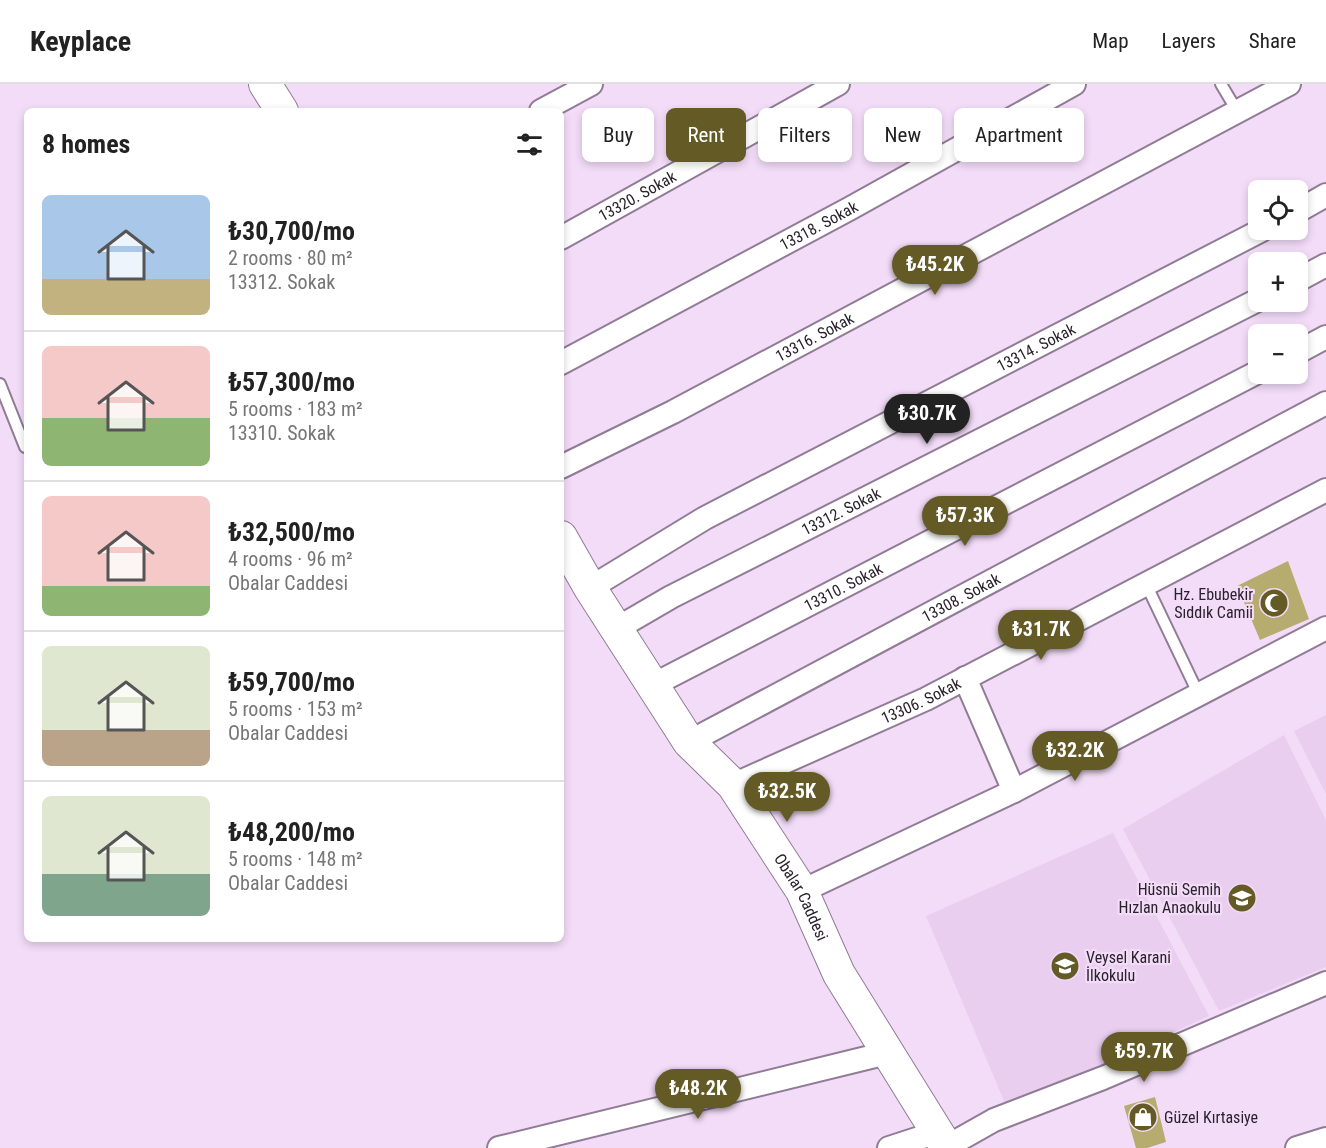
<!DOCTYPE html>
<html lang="en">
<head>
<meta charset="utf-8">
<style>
  :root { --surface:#fff; --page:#f6f6f6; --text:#222; --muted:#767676; --line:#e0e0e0; --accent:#635a26 }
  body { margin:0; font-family:"Roboto Condensed",sans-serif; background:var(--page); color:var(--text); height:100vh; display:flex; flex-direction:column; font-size:22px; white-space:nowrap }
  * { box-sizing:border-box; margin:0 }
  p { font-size:20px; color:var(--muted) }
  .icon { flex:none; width:33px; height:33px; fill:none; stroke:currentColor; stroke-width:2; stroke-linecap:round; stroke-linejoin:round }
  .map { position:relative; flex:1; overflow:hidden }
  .sheet { position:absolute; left:24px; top:24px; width:540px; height:834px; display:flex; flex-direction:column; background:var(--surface); border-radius:9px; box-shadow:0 3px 9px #0003 }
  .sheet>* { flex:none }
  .hud { position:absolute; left:582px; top:24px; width:570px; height:54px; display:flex; gap:12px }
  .fabs { position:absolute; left:1248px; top:96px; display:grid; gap:12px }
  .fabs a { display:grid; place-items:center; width:60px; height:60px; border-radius:9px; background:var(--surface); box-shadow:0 3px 9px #0003; font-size:30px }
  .price { position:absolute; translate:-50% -51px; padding:0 14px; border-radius:21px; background:var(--accent); color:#fff; font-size:20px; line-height:39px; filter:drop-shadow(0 2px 3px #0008) }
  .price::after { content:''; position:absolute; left:50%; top:36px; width:18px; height:14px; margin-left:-9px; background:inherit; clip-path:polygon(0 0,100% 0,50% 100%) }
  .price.selected { background:#222; color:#fff }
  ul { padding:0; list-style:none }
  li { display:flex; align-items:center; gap:18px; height:150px; padding:0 18px }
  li+li { border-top:2px solid var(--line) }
  li span { display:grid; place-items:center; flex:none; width:168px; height:120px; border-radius:9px; color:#555 }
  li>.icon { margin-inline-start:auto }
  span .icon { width:72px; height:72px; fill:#fffc; stroke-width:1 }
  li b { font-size:26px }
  h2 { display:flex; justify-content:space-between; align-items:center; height:72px; padding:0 18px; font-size:26px }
  .tag { padding:0 21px; border-radius:9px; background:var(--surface); box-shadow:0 3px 9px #0003; font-size:21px; line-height:54px }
  .tag.selected { background:var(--accent); color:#fff }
  header { display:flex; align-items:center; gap:36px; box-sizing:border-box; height:84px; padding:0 30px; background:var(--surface); border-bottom:2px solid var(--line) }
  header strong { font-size:28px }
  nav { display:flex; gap:33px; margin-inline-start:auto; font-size:21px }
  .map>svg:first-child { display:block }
  .built { fill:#eacef0 }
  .building { fill:#b6ac70 }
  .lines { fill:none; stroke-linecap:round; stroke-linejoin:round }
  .lane-casing { stroke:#907c95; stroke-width:14 }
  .street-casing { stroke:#907c95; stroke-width:26 }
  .secondary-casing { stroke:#907c95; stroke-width:34 }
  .lane { stroke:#fff; stroke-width:10 }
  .street { stroke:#fff; stroke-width:22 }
  .secondary { stroke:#fff; stroke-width:32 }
  .labels { text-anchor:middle; stroke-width:4.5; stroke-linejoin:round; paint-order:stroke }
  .street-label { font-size:16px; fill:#29212b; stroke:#f3dcf8 }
  .poi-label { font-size:16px; fill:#29212b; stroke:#f3dcf8; text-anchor:end }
</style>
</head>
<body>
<header>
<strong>Keyplace</strong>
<nav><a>Map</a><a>Layers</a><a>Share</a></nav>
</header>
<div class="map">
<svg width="1326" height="1064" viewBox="0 0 1326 1064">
  <rect width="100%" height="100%" fill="#f3dcf8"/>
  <g class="built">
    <path d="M 1326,631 L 1326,710 L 1294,647 Z"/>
    <path d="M 1284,651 L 1326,736 L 1326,883 L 1219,927 L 1123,745 Z"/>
    <path d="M 1113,749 L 1209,932 L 1007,1024 L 926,832 Z"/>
  </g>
  <g class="building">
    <path d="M 1288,477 L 1309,535 L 1260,556 L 1237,502 Z"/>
    <path d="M 1155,1013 L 1166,1058 L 1147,1064 L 1136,1064 L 1124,1022 Z"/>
  </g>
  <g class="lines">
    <g class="lane-casing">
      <g id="lane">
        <path d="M 1221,0 L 1237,27"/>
        <path d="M 0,300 L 25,363"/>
        <path d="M 1145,498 L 1199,611"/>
      </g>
    </g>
    <g class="street-casing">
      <g id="street">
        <path d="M 541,27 L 591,0"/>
        <path d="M 1298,127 L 1326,111"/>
        <path id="s1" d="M 561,154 L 838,0"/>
        <path d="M 1298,196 L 1326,181"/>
        <path d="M 1298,268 L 1326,253"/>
        <path id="s2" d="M 561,279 L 849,125 L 1074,0"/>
        <path id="s3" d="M 561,383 L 673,328 L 1289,0"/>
        <path id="s4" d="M 590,504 L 705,434 L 1262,146"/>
        <path id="s5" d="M 616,545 L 671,513 L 1258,216"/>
        <path d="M 965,594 L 1014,707"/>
        <path id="s6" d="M 653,601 L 1258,288"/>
        <path id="s7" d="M 689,658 L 1326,319"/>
        <path id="s8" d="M 733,701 L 926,615 L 1326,406"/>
        <path d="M 802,807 L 1014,707 L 1326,544"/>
        <path d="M 946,1063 L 994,1036 L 1103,994 L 1326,899"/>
        <path d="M 499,1064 L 887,969"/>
        <path d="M 889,1064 L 935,1049"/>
        <path d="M 1297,1064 L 1326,1055"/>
      </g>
    </g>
    <g class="secondary-casing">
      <g id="secondary">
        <path d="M 265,0 L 282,27"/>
        <path id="s9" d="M 561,453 L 590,504 L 689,658 L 733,701 L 802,807 L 839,890 L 947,1064"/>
      </g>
    </g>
    <use href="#lane" class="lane"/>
    <use href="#street" class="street"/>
    <use href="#secondary" class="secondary"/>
  </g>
  <defs>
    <g id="mosque-disc" transform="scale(1.5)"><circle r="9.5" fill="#635a26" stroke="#f3dcf8"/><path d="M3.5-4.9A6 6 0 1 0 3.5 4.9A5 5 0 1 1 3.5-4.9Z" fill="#fff"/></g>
    <g id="school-disc" transform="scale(1.5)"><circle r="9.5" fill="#635a26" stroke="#f3dcf8"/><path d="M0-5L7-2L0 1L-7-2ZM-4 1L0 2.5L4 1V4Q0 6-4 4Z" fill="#fff"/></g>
    <g id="shop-disc" transform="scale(1.5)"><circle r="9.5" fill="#635a26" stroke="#f3dcf8"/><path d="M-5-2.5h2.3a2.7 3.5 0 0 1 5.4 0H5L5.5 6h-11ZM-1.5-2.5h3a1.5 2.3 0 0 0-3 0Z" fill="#fff"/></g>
  </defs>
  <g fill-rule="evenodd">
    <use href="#mosque-disc" x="1274" y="519"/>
    <use href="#school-disc" x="1242" y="814"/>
    <use href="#school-disc" x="1065" y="882"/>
    <use href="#shop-disc" x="1143" y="1033"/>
  </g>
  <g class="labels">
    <g class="street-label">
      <text dy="6" stroke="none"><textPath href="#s1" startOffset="87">13320. Sokak</textPath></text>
      <text dy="6" stroke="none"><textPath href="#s2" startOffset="292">13318. Sokak</textPath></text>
      <text dy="6" stroke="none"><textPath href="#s3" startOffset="285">13316. Sokak</textPath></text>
      <text dy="6" stroke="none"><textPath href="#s4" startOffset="507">13314. Sokak</textPath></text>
      <text dy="6" stroke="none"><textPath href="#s5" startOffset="254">13312. Sokak</textPath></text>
      <text dy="6" stroke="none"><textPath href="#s6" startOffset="214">13310. Sokak</textPath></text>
      <text dy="6" stroke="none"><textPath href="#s7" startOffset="308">13308. Sokak</textPath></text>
      <text dy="6" stroke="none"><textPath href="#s8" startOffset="206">13306. Sokak</textPath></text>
      <text dy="6" stroke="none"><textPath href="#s9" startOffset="435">Obalar Caddesi</textPath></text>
    </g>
    <g class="poi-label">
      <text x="1253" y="516">Hz. Ebubekir<tspan x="1253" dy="18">Sıddık Camii</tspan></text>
      <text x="1221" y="811">Hüsnü Semih<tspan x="1221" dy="18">Hızlan Anaokulu</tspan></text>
      <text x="1086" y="879" text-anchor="start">Veysel Karani<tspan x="1086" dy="18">İlkokulu</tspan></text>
      <text x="1164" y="1039" text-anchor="start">Güzel Kırtasiye</text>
    </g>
  </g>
</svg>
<div class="fabs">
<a><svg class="icon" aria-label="locate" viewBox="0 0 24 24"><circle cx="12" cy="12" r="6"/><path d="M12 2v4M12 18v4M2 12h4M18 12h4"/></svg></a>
<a>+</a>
<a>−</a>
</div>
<b class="price" style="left:935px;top:212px">₺45.2K</b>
<b class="price selected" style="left:927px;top:361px">₺30.7K</b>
<b class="price" style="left:965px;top:463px">₺57.3K</b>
<b class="price" style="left:1041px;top:577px">₺31.7K</b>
<b class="price" style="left:1075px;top:698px">₺32.2K</b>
<b class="price" style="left:787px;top:739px">₺32.5K</b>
<b class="price" style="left:1144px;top:999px">₺59.7K</b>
<b class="price" style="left:698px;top:1036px">₺48.2K</b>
<div class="hud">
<a class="tag">Buy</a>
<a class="tag selected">Rent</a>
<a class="tag">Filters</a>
<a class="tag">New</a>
<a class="tag">Apartment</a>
</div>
<section class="sheet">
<h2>8 homes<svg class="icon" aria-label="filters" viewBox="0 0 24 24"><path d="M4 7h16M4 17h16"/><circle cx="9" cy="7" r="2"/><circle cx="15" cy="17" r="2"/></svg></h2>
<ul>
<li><span style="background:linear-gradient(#a9c7e8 70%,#c2b280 0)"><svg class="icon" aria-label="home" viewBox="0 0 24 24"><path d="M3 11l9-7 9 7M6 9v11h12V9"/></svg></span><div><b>₺30,700/mo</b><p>2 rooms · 80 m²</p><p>13312. Sokak</p></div></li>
<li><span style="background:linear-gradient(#f6c9c9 60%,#8fb573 0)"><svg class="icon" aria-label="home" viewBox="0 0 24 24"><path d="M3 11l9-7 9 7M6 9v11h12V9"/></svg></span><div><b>₺57,300/mo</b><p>5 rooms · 183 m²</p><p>13310. Sokak</p></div></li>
<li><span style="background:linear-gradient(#f6c9c9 75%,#8fb573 0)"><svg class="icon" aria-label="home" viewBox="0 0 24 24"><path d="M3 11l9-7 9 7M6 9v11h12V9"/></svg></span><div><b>₺32,500/mo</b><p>4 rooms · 96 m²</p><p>Obalar Caddesi</p></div></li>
<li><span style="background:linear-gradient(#dfe7d0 70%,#b9a48a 0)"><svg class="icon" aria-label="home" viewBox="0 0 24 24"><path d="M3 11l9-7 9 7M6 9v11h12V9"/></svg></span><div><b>₺59,700/mo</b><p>5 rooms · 153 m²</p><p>Obalar Caddesi</p></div></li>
<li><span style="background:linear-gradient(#dfe7d0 65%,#7fa58c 0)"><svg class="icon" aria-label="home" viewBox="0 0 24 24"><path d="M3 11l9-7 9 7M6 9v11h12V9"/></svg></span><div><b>₺48,200/mo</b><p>5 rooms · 148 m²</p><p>Obalar Caddesi</p></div></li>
</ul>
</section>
</div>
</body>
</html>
